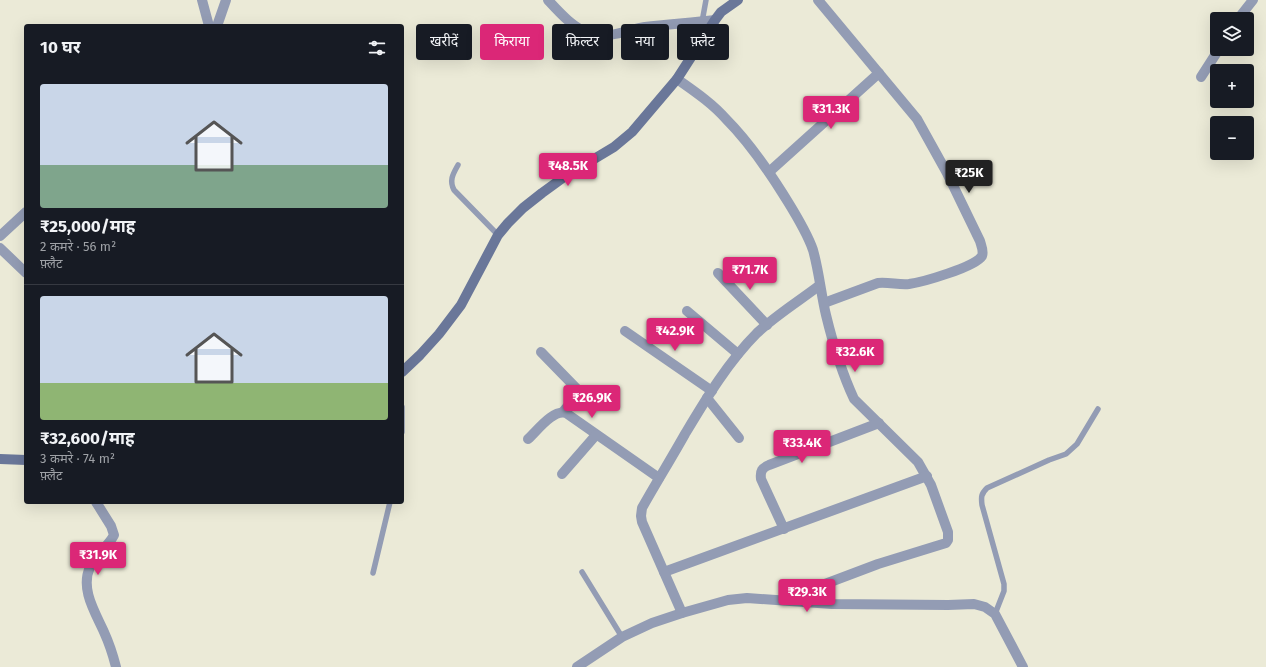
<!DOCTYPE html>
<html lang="hi">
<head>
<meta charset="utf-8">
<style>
  :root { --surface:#171b24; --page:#20242c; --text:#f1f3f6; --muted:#9ea1a6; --line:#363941; --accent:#db2777 }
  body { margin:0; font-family:"Fira Sans","Noto Sans Devanagari",sans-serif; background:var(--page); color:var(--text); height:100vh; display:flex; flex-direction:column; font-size:15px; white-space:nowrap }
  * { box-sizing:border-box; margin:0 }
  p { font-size:13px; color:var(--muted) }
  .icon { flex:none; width:22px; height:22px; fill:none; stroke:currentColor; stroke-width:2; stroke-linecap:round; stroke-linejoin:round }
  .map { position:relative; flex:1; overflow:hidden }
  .panel { position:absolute; left:24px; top:24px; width:380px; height:480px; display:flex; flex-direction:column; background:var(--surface); border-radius:4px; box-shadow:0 4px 16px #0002 }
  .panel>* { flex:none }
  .top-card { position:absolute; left:416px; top:24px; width:380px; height:36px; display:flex; gap:8px }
  .tools { position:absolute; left:1210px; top:12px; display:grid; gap:8px }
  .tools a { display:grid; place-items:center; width:44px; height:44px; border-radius:4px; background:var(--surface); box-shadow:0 4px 16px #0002; font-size:20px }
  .price { position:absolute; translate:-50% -34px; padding:0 9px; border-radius:4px; background:var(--accent); color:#fff; font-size:13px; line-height:26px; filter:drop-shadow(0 1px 2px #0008) }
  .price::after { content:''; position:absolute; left:50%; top:24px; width:12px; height:9px; margin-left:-6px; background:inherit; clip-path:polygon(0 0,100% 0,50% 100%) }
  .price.active { background:#222; color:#fff }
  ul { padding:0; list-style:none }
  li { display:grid; align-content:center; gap:8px; height:212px; padding:0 16px }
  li+li { border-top:1px solid var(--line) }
  li span { display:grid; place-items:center; height:124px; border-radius:4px; color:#555 }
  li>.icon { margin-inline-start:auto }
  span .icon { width:72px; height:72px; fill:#fffc; stroke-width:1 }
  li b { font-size:17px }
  h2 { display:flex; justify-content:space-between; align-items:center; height:48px; padding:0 16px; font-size:17px }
  .pill { padding:0 14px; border-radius:4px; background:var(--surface); box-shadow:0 4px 16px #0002; font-size:14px; line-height:36px }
  .pill.active { background:var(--accent); color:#fff }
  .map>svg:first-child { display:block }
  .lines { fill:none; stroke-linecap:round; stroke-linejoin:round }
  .lane { stroke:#939cb4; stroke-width:5.5 }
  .street { stroke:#939cb4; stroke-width:10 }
  .secondary { stroke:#6a7799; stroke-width:10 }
</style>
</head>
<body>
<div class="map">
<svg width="1266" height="667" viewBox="0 0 1266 667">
  <rect width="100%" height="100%" fill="#ebead7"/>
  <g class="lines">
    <g class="lane">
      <path d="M 702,22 L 706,0"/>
      <path d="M 458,165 C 453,174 449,180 454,190 L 498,235"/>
      <path d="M 402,407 L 402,432"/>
      <path d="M 582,572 L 622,637"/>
      <path d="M 373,573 L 390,502"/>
      <path d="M 995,614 L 1004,591 L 1004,584 L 982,505 C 981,497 981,494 987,488 L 1049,460 L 1066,454 L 1077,444 L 1098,409"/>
    </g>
    <g class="street">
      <path d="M 202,0 L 209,26"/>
      <path d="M 548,0 C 559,12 574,29 591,34 C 608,39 628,30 645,27 C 668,24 692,23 715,20"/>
      <path d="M 818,0 L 917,119 L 947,173 L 980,241 C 981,245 984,251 982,256 C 975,267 923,282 909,284 C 899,285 889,282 878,283 L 824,303"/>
      <path d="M 1238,19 L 1253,0"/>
      <path d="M 217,26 L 226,0"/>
      <path d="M 1201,77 L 1219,49"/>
      <path d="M 677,79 C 694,91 712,103 726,119 C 748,141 766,167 783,194 C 794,212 806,230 813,250 C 819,271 821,294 826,315 C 833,344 842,373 854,399 L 918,462 L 931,485 L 948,532 L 948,540 L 946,543 L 878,564 L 825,584 L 820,590 L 814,602"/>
      <path d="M 769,172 L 879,73"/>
      <path d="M 0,236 L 26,212"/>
      <path d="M 0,248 L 26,273"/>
      <path d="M 718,273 L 767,325"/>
      <path d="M 687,311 L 738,354"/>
      <path d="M 625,331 L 712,391"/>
      <path d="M 541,352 L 577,389 L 578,392 L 577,395 L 563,412"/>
      <path d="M 707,398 L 739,438"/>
      <path d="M 528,439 C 537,431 553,409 566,413 L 659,478"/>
      <path d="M 562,474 L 596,435"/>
      <path d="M 96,502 L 111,526 L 114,535 C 108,547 95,555 90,567 C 80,589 95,612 104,632 C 109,643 113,655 116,667"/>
      <path d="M 784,529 L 761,479 C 760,471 762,468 769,465 L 879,423"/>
      <path d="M 664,572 L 927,476"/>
      <path d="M 682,613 L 642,522 L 641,516 L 642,508 C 656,483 671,459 685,434 C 706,399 728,362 757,333 C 776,315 799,301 820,285"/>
      <path d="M 577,667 L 622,637 L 652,623 L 682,613 L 728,600 L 747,598 L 832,604 L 948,605 L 974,604 L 985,607 L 995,614 L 1023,667"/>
    </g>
    <g class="secondary">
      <path d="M 402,372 L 420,355 L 439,334 L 461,305 L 498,235 L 508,223 L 523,208 L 542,193 L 564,177 L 614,147 L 632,132 L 677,79 L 715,20 L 721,12 L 738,0"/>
      <path d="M 0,459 L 26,460"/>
    </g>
  </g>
</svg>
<div class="tools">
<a><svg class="icon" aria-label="layers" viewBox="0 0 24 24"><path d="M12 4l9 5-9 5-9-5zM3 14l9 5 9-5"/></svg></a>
<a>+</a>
<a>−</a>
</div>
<b class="price" style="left:831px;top:130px">₹31.3K</b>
<b class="price" style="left:568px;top:187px">₹48.5K</b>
<b class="price active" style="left:969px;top:194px">₹25K</b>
<b class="price" style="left:750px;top:291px">₹71.7K</b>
<b class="price" style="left:675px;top:352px">₹42.9K</b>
<b class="price" style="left:855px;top:373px">₹32.6K</b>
<b class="price" style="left:592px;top:419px">₹26.9K</b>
<b class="price" style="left:802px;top:464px">₹33.4K</b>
<b class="price" style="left:98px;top:576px">₹31.9K</b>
<b class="price" style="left:807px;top:613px">₹29.3K</b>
<div class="top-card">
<a class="pill">खरीदें</a>
<a class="pill active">किराया</a>
<a class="pill">फ़िल्टर</a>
<a class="pill">नया</a>
<a class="pill">फ़्लैट</a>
</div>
<section class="panel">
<h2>10 घर<svg class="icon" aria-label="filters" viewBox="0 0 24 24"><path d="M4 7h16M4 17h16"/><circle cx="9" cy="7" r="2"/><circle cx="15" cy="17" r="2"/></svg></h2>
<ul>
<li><span style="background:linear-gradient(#c9d6e8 65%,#7fa58c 0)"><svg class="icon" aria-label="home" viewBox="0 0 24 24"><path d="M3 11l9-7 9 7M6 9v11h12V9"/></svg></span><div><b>₹25,000/माह</b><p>2 कमरे · 56 m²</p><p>फ़्लैट</p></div></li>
<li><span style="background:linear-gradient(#c9d6e8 70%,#8fb573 0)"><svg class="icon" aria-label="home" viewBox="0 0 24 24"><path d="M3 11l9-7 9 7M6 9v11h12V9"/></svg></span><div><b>₹32,600/माह</b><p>3 कमरे · 74 m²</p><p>फ़्लैट</p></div></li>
</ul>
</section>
</div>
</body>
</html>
